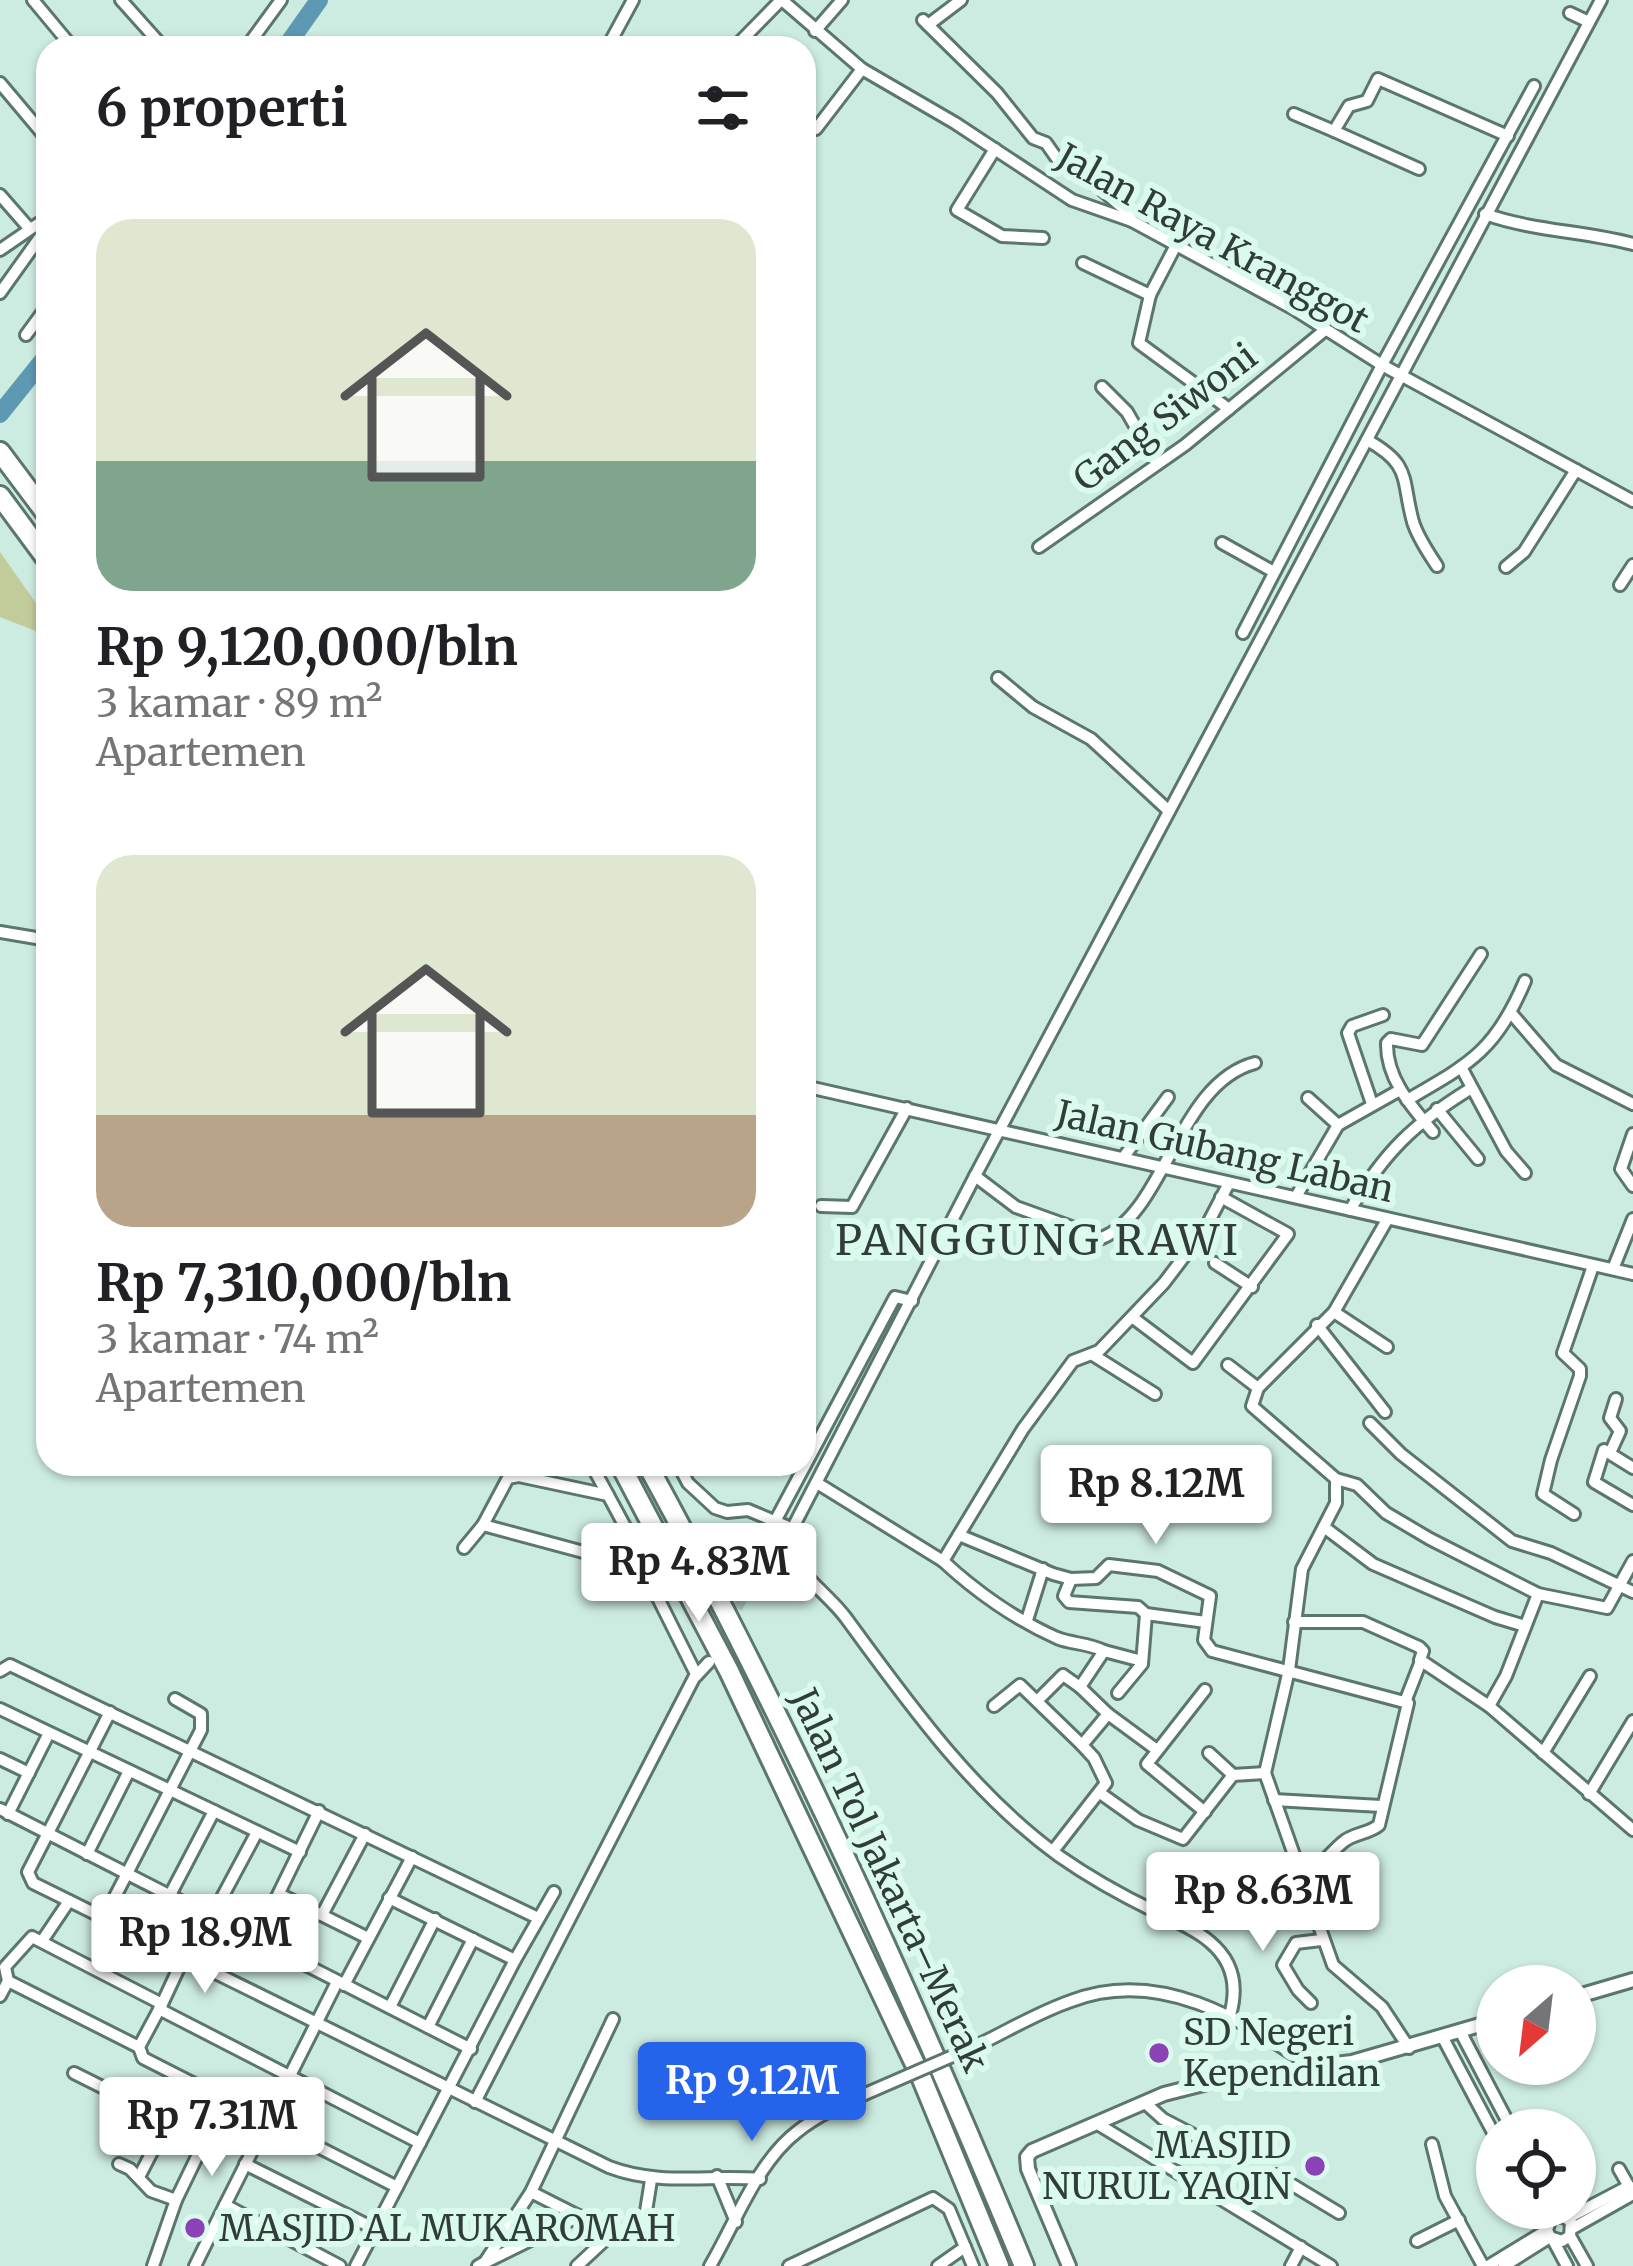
<!DOCTYPE html>
<html lang="id">
<head>
<meta charset="utf-8">
<style>
  :root { --surface:#fff; --page:#f2f2f2; --text:#202124; --muted:#757577; --accent:#2563eb }
  body { margin:0; font-family:Merriweather,serif; background:var(--page); color:var(--text); height:100vh; display:flex; flex-direction:column; font-size:45px; white-space:nowrap }
  * { box-sizing:border-box; margin:0 }
  p { font-size:39px; color:var(--muted) }
  .icon { flex:none; width:66px; height:66px; fill:none; stroke:currentColor; stroke-width:2; stroke-linecap:round; stroke-linejoin:round }
  .map { position:relative; flex:1; overflow:hidden }
  .sheet { position:absolute; left:36px; top:36px; width:780px; height:1440px; display:flex; flex-direction:column; background:var(--surface); border-radius:36px; box-shadow:0 3px 9px #0004 }
  .sheet>* { flex:none }
  .needle { width:78px; rotate:208deg }
  .tools { position:absolute; left:1476px; top:1965px; display:grid; gap:24px }
  .tools a { display:grid; place-items:center; width:120px; height:120px; border-radius:50%; background:var(--surface); box-shadow:0 3px 9px #0004; font-size:60px }
  .price { position:absolute; translate:-50% -102px; padding:0 27px; border-radius:12px; background:#fff; color:#222; font-size:39px; line-height:78px; filter:drop-shadow(0 3px 6px #0008) }
  .price::after { content:''; position:absolute; left:50%; top:72px; width:36px; height:27px; margin-left:-18px; background:inherit; clip-path:polygon(0 0,100% 0,50% 100%) }
  .price.on { background:var(--accent); color:#fff }
  ul { padding:0; list-style:none }
  li { display:grid; align-content:center; gap:24px; height:636px; padding:0 60px }
  li span { display:grid; place-items:center; height:372px; border-radius:36px; color:#555 }
  li>.icon { margin-inline-start:auto }
  span .icon { width:216px; height:216px; fill:#fffc; stroke-width:1 }
  li b { font-size:51px }
  h2 { display:flex; justify-content:space-between; align-items:center; height:144px; padding:0 60px; font-size:51px }
  .map>svg:first-child { display:block }
  .green { fill:#c2cc9b }
  .lines { fill:none; stroke-linecap:round; stroke-linejoin:round }
  .river { stroke:#5e99b3; stroke-width:18 }
  .minor-tunnel { stroke:#aec9bf; stroke-width:10; stroke-dasharray:10 5; stroke-linecap:butt }
  .minor-casing { stroke:#5a766d; stroke-width:16 }
  .tertiary-casing { stroke:#5a766d; stroke-width:18 }
  .motorway-casing { stroke:#5a766d; stroke-width:24 }
  .minor { stroke:#fff; stroke-width:10 }
  .tertiary { stroke:#fff; stroke-width:12 }
  .motorway { stroke:#fff; stroke-width:18 }
  .minor-bridge-casing { stroke:#5a766d; stroke-width:16; stroke-linecap:butt }
  .minor-bridge { stroke:#fff; stroke-width:10 }
  .poi-dot { fill:#8a42b5; stroke:#dafaee; stroke-width:4.5 }
  .labels { text-anchor:middle; stroke-width:12; stroke-linejoin:round; paint-order:stroke }
  .street-label { font-size:36px; fill:#303d38; stroke:#dafaee }
  .poi-label { font-size:36px; fill:#303d38; stroke:#dafaee; text-anchor:start }
  .quarter-label { font-size:42px; letter-spacing:3px; fill:#303d38; stroke:#dafaee }
</style>
</head>
<body>
<div class="map">
<svg width="1633" height="2266" viewBox="0 0 1633 2266">
  <rect width="100%" height="100%" fill="#cdece1"/>
  <path class="green" d="M 0,552 L 48,620 L 48,636 L 0,617 Z"/>
  <g class="lines">
    <g class="river">
      <path d="M 285,48 L 319,0"/>
      <path d="M 0,414 L 48,354"/>
    </g>
    <path class="minor-tunnel" d="M 716,1648 L 746,1592"/>
    <g class="minor-casing">
      <g id="minor">
        <path d="M 33,0 L 73,48"/>
        <path d="M 121,0 L 164,48"/>
        <path d="M 782,0 L 862,69 L 955,123 L 1072,200 L 1132,221 L 1294,309 L 1382,365 L 1633,501"/>
        <path d="M 1570,13 L 1589,22"/>
        <path d="M 923,20 L 997,93 L 1033,138 L 1046,143 L 1060,163 L 1100,188 L 1125,210 L 1132,221"/>
        <path d="M 928,25 L 961,0"/>
        <path d="M 815,31 L 842,0"/>
        <path d="M 246,48 L 281,0"/>
        <path d="M 607,48 L 633,0"/>
        <path d="M 734,48 L 781,0"/>
        <path d="M 0,83 L 48,140"/>
        <path d="M 1294,114 L 1334,131"/>
        <path d="M 816,129 L 862,69"/>
        <path d="M 995,149 L 957,210 L 1002,236 L 1043,238"/>
        <path d="M 1419,169 L 1334,131 L 1349,106 L 1367,101 L 1378,79 L 1508,136"/>
        <path d="M 0,195 L 28,227"/>
        <path d="M 1485,214 C 1533,231 1584,231 1633,244"/>
        <path d="M 1175,247 L 1150,295 L 1139,343 L 1229,409"/>
        <path d="M 0,250 L 48,217"/>
        <path d="M 1083,263 L 1150,295"/>
        <path d="M 0,293 L 48,226"/>
        <path d="M 26,335 L 48,305"/>
        <path d="M 1102,387 L 1127,412 L 1157,464"/>
        <path d="M 1367,440 C 1412,465 1401,478 1413,522 C 1418,538 1428,552 1437,566"/>
        <path d="M 1222,543 L 1274,572"/>
        <path d="M 1039,547 L 1185,445 L 1325,330"/>
        <path d="M 1506,567 L 1524,552 L 1576,470"/>
        <path d="M 1620,585 L 1633,565"/>
        <path d="M 1243,633 L 1382,365 L 1534,86"/>
        <path d="M 998,678 L 1033,707 L 1091,739 L 1169,811"/>
        <path d="M 0,932 L 48,940"/>
        <path d="M 1511,1013 L 1556,1065 L 1633,1104"/>
        <path d="M 1461,1067 L 1506,1151 L 1525,1173"/>
        <path d="M 804,1086 L 1633,1274"/>
        <path d="M 1308,1098 L 1338,1125"/>
        <path d="M 1407,1100 C 1471,1063 1495,1051 1525,981"/>
        <path d="M 1372,1104 L 1348,1033 L 1352,1026 L 1383,1015"/>
        <path d="M 1437,1109 L 1478,1159"/>
        <path d="M 1433,1132 C 1411,1106 1386,1078 1387,1043 L 1391,1039 L 1422,1045 L 1481,954"/>
        <path d="M 1633,1134 L 1621,1169 L 1633,1186"/>
        <path d="M 1123,1158 L 1168,1097"/>
        <path d="M 975,1176 L 1016,1207 L 1102,1238 C 1165,1212 1178,1083 1255,1063"/>
        <path d="M 1297,1195 L 1338,1125 L 1400,1090"/>
        <path d="M 821,1206 L 852,1207 L 907,1108"/>
        <path d="M 1350,1210 C 1384,1153 1413,1124 1470,1089"/>
        <path d="M 1387,1220 L 1334,1312 L 1258,1388 L 1252,1406 L 1336,1479 L 1357,1485 L 1386,1513 L 1430,1539 L 1538,1594 L 1607,1608 L 1633,1561"/>
        <path d="M 1215,1263 L 1252,1287"/>
        <path d="M 1613,1269 L 1633,1219"/>
        <path d="M 1334,1312 L 1387,1347"/>
        <path d="M 1132,1317 L 1193,1363 L 1288,1234 L 1221,1197"/>
        <path d="M 1317,1325 L 1385,1412"/>
        <path d="M 1093,1355 L 1155,1394"/>
        <path d="M 1228,1365 L 1258,1388"/>
        <path d="M 1370,1423 L 1401,1454 L 1512,1541 L 1551,1553 L 1633,1592"/>
        <path d="M 1610,1453 L 1620,1431 L 1610,1418 L 1616,1399"/>
        <path d="M 591,1464 L 608,1495"/>
        <path d="M 678,1464 L 688,1483 L 715,1508 L 727,1512 L 748,1510 L 791,1528"/>
        <path d="M 1633,1468 L 1604,1450 L 1594,1482 L 1633,1505"/>
        <path d="M 1336,1479 L 1336,1503 L 1302,1569 L 1289,1670 L 1265,1773 L 1333,1965 L 1382,2007 L 1409,2048"/>
        <path d="M 817,1483 L 943,1561 L 1023,1429 L 1073,1361 L 1099,1351 L 1164,1283 L 1205,1229 L 1229,1183"/>
        <path d="M 1574,1514 L 1543,1494 L 1551,1460 L 1580,1376 L 1580,1369 L 1563,1353 L 1593,1266"/>
        <path d="M 483,1525 L 508,1478 L 519,1476 L 608,1495 L 629,1534"/>
        <path d="M 1324,1527 L 1373,1564 L 1495,1617 L 1525,1626"/>
        <path d="M 959,1535 L 1053,1574 L 1071,1579 L 1096,1578 L 1109,1565 L 1158,1571 L 1210,1596 L 1204,1640 L 1212,1651 L 1408,1703 L 1379,1825 C 1369,1834 1352,1833 1342,1843 C 1326,1857 1322,1867 1300,1875"/>
        <path d="M 464,1548 L 483,1525 L 643,1568 L 696,1674 L 475,2102"/>
        <path d="M 943,1561 C 975,1591 1016,1620 1057,1638 C 1072,1644 1088,1643 1104,1651"/>
        <path d="M 1071,1579 L 1064,1596 L 1069,1602 L 1138,1607 L 1146,1614"/>
        <path d="M 746,1592 L 756,1557 L 895,1297 L 912,1301"/>
        <path d="M 1027,1620 L 1043,1569"/>
        <path d="M 1294,1622 L 1363,1622 L 1419,1647 L 1423,1651 L 1420,1660 L 1489,1706 L 1633,1830"/>
        <path d="M 1142,1661 L 1104,1651 L 1080,1687 L 1108,1714 L 1157,1750"/>
        <path d="M 0,1671 L 10,1665 L 538,1918"/>
        <path d="M 696,1676 L 709,1662"/>
        <path d="M 1118,1693 L 1142,1664 L 1146,1614 L 1206,1622"/>
        <path d="M 1037,1701 L 1063,1675 L 1080,1687"/>
        <path d="M 1405,1702 L 1421,1661"/>
        <path d="M 994,1706 L 1020,1685 L 1082,1745"/>
        <path d="M 1489,1706 L 1506,1676 L 1538,1594"/>
        <path d="M 0,1709 L 300,1852"/>
        <path d="M 110,1712 L 28,1872 L 33,1883 L 609,2167 C 659,2186 708,2175 760,2179"/>
        <path d="M 1209,1753 L 1233,1775"/>
        <path d="M 1543,1753 L 1590,1676"/>
        <path d="M 0,1759 L 29,1773"/>
        <path d="M 1100,1793 L 1138,1820 L 1183,1839 L 1233,1775 L 1265,1773"/>
        <path d="M 1589,1794 L 1633,1721"/>
        <path d="M 1274,1800 L 1381,1806"/>
        <path d="M 0,1809 L 471,2049"/>
        <path d="M 1205,1812 L 1147,1764 L 1205,1690"/>
        <path d="M 8,1814 L 49,1733"/>
        <path d="M 1053,1851 L 1106,1783 L 1094,1758 L 1082,1745 L 1108,1714"/>
        <path d="M 87,1854 L 129,1771"/>
        <path d="M 279,1894 L 368,1938"/>
        <path d="M 170,1895 L 214,1811"/>
        <path d="M 389,1898 L 515,1960"/>
        <path d="M 322,1915 L 365,1834"/>
        <path d="M 1314,1916 L 1367,1900"/>
        <path d="M 104,1918 L 201,1730 L 201,1714 L 175,1699"/>
        <path d="M 256,1940 L 319,1811"/>
        <path d="M 42,1941 L 69,1901"/>
        <path d="M 188,1961 L 257,1832"/>
        <path d="M 8,1981 L 139,2047"/>
        <path d="M 337,1982 L 225,2205 L 340,2266"/>
        <path d="M 344,1985 L 412,1857"/>
        <path d="M 0,1996 L 8,1981 L 5,1967 L 32,1937 L 162,2004 L 183,1959"/>
        <path d="M 1311,2003 L 1298,1990 L 1283,1965 L 1296,1943 L 1321,1940"/>
        <path d="M 162,2004 L 139,2047 L 143,2058 L 397,2187"/>
        <path d="M 390,2007 L 435,1919"/>
        <path d="M 159,2009 L 420,2143"/>
        <path d="M 1230,2015 C 1238,1987 1234,1962 1210,1942 C 1194,1928 1172,1920 1154,1911 C 1121,1895 1089,1877 1059,1856 C 973,1794 908,1703 846,1618 C 828,1593 791,1571 787,1539 L 975,1176 L 1601,0"/>
        <path d="M 428,2027 L 473,1939"/>
        <path d="M 1460,2031 L 1512,2130"/>
        <path d="M 1443,2038 L 1497,2140"/>
        <path d="M 978,2045 C 1009,2030 1039,2012 1071,2001 C 1159,1967 1241,2019 1312,2067"/>
        <path d="M 74,2073 L 168,2120"/>
        <path d="M 1144,2102 L 1163,2119 L 1211,2144"/>
        <path d="M 1096,2123 L 1331,2266"/>
        <path d="M 1432,2144 L 1445,2196 L 1483,2266"/>
        <path d="M 119,2164 L 130,2169 L 151,2191 L 176,2200 L 224,2101"/>
        <path d="M 245,2164 L 375,2229"/>
        <path d="M 1619,2169 L 1631,2190"/>
        <path d="M 1276,2175 L 1339,2213"/>
        <path d="M 717,2176 L 736,2222"/>
        <path d="M 139,2177 L 188,2082"/>
        <path d="M 531,2192 L 606,2230 L 606,2239 L 577,2266"/>
        <path d="M 1538,2208 L 1547,2224"/>
        <path d="M 1568,2218 L 1629,2186"/>
        <path d="M 1573,2228 L 1633,2194"/>
        <path d="M 643,2230 L 651,2180"/>
        <path d="M 1570,2236 L 1562,2241 L 1550,2237 L 1547,2230 L 1551,2218 L 1563,2216 L 1571,2222 L 1570,2236 L 1587,2266"/>
        <path d="M 1553,2240 L 1567,2266"/>
        <path d="M 1417,2241 L 1459,2220"/>
        <path d="M 488,2261 L 579,2216"/>
        <path d="M 153,2266 L 176,2200"/>
        <path d="M 195,2266 L 225,2205"/>
        <path d="M 356,2266 L 515,1960 L 554,1892"/>
        <path d="M 478,2266 L 485,2262 L 531,2192 L 613,2019"/>
        <path d="M 710,2266 C 736,2222 757,2162 798,2131 C 818,2115 841,2105 865,2094"/>
        <path d="M 789,2266 L 933,2198 L 949,2209 L 973,2266"/>
        <path d="M 938,2266 L 965,2247"/>
        <path d="M 1291,2266 L 1301,2247"/>
        <path d="M 1488,2266 L 1547,2230"/>
        <path d="M 1504,2266 L 1550,2237"/>
      </g>
    </g>
    <g class="tertiary-casing">
      <g id="tertiary">
        <path d="M 1575,1997 L 1633,1980"/>
        <path d="M 1069,2266 L 1028,2169 L 1027,2157 L 1032,2151 L 1164,2094 L 1235,2076 L 1352,2062 L 1497,2020"/>
      </g>
    </g>
    <g class="motorway-casing">
      <g id="motorway">
        <path d="M 0,452 L 48,516"/>
        <path d="M 0,496 L 48,561"/>
        <path d="M 620,1464 L 729,1671 L 922,2079 L 999,2266"/>
        <path d="M 647,1464 C 789,1724 911,1993 1024,2266"/>
      </g>
    </g>
    <use href="#minor" class="minor"/>
    <use href="#tertiary" class="tertiary"/>
    <use href="#motorway" class="motorway"/>
    <g class="minor-bridge-casing">
      <path id="minor-bridge" d="M 865,2094 L 978,2045"/>
    </g>
    <use href="#minor-bridge" class="minor-bridge"/>
  </g>
  <g class="poi-dot">
    <circle cx="1159" cy="2053" r="12"/>
    <circle cx="1315" cy="2166" r="12"/>
    <circle cx="195" cy="2228" r="12"/>
  </g>
  <g class="labels">
    <g class="street-label">
      <text transform="translate(1213 238) rotate(29)" y="13">Jalan Raya Kranggot</text>
      <text transform="translate(1165 417) rotate(-37)" y="13">Gang Siwoni</text>
      <text transform="translate(1225 1151) rotate(13)" y="13">Jalan Gubang Laban</text>
      <text transform="translate(890 1880) rotate(65)" y="13">Jalan Tol Jakarta–Merak</text>
    </g>
    <g class="poi-label">
      <text x="1183" y="2045">SD Negeri<tspan x="1183" dy="41">Kependilan</tspan></text>
      <text x="1291" y="2158" text-anchor="end">MASJID<tspan x="1291" dy="41">NURUL YAQIN</tspan></text>
      <text x="219" y="2241">MASJID AL MUKAROMAH</text>
    </g>
    <g class="quarter-label">
      <text x="1038" y="1255">PANGGUNG RAWI</text>
    </g>
  </g>
</svg>
<div class="tools">
<a><svg class="needle" viewBox="-14 -14 28 28"><path d="M0-13l5 13h-10z" fill="#e53935"/><path d="M0 13l5-13h-10z" fill="#757577"/></svg></a>
<a><svg class="icon" aria-label="locate" viewBox="0 0 24 24"><circle cx="12" cy="12" r="6"/><path d="M12 2v4M12 18v4M2 12h4M18 12h4"/></svg></a>
</div>
<b class="price" style="left:1156px;top:1547px">Rp 8.12M</b>
<b class="price" style="left:699px;top:1625px">Rp 4.83M</b>
<b class="price" style="left:1263px;top:1954px">Rp 8.63M</b>
<b class="price" style="left:205px;top:1996px">Rp 18.9M</b>
<b class="price on" style="left:752px;top:2144px">Rp 9.12M</b>
<b class="price" style="left:212px;top:2179px">Rp 7.31M</b>
<section class="sheet">
<h2>6 properti<svg class="icon" aria-label="filters" viewBox="0 0 24 24"><path d="M4 7h16M4 17h16"/><circle cx="9" cy="7" r="2"/><circle cx="15" cy="17" r="2"/></svg></h2>
<ul>
<li><span style="background:linear-gradient(#dfe7d0 65%,#7fa58c 0)"><svg class="icon" aria-label="home" viewBox="0 0 24 24"><path d="M3 11l9-7 9 7M6 9v11h12V9"/></svg></span><div><b>Rp 9,120,000/bln</b><p>3 kamar · 89 m²</p><p>Apartemen</p></div></li>
<li><span style="background:linear-gradient(#dfe7d0 70%,#b9a48a 0)"><svg class="icon" aria-label="home" viewBox="0 0 24 24"><path d="M3 11l9-7 9 7M6 9v11h12V9"/></svg></span><div><b>Rp 7,310,000/bln</b><p>3 kamar · 74 m²</p><p>Apartemen</p></div></li>
</ul>
</section>
</div>
</body>
</html>
